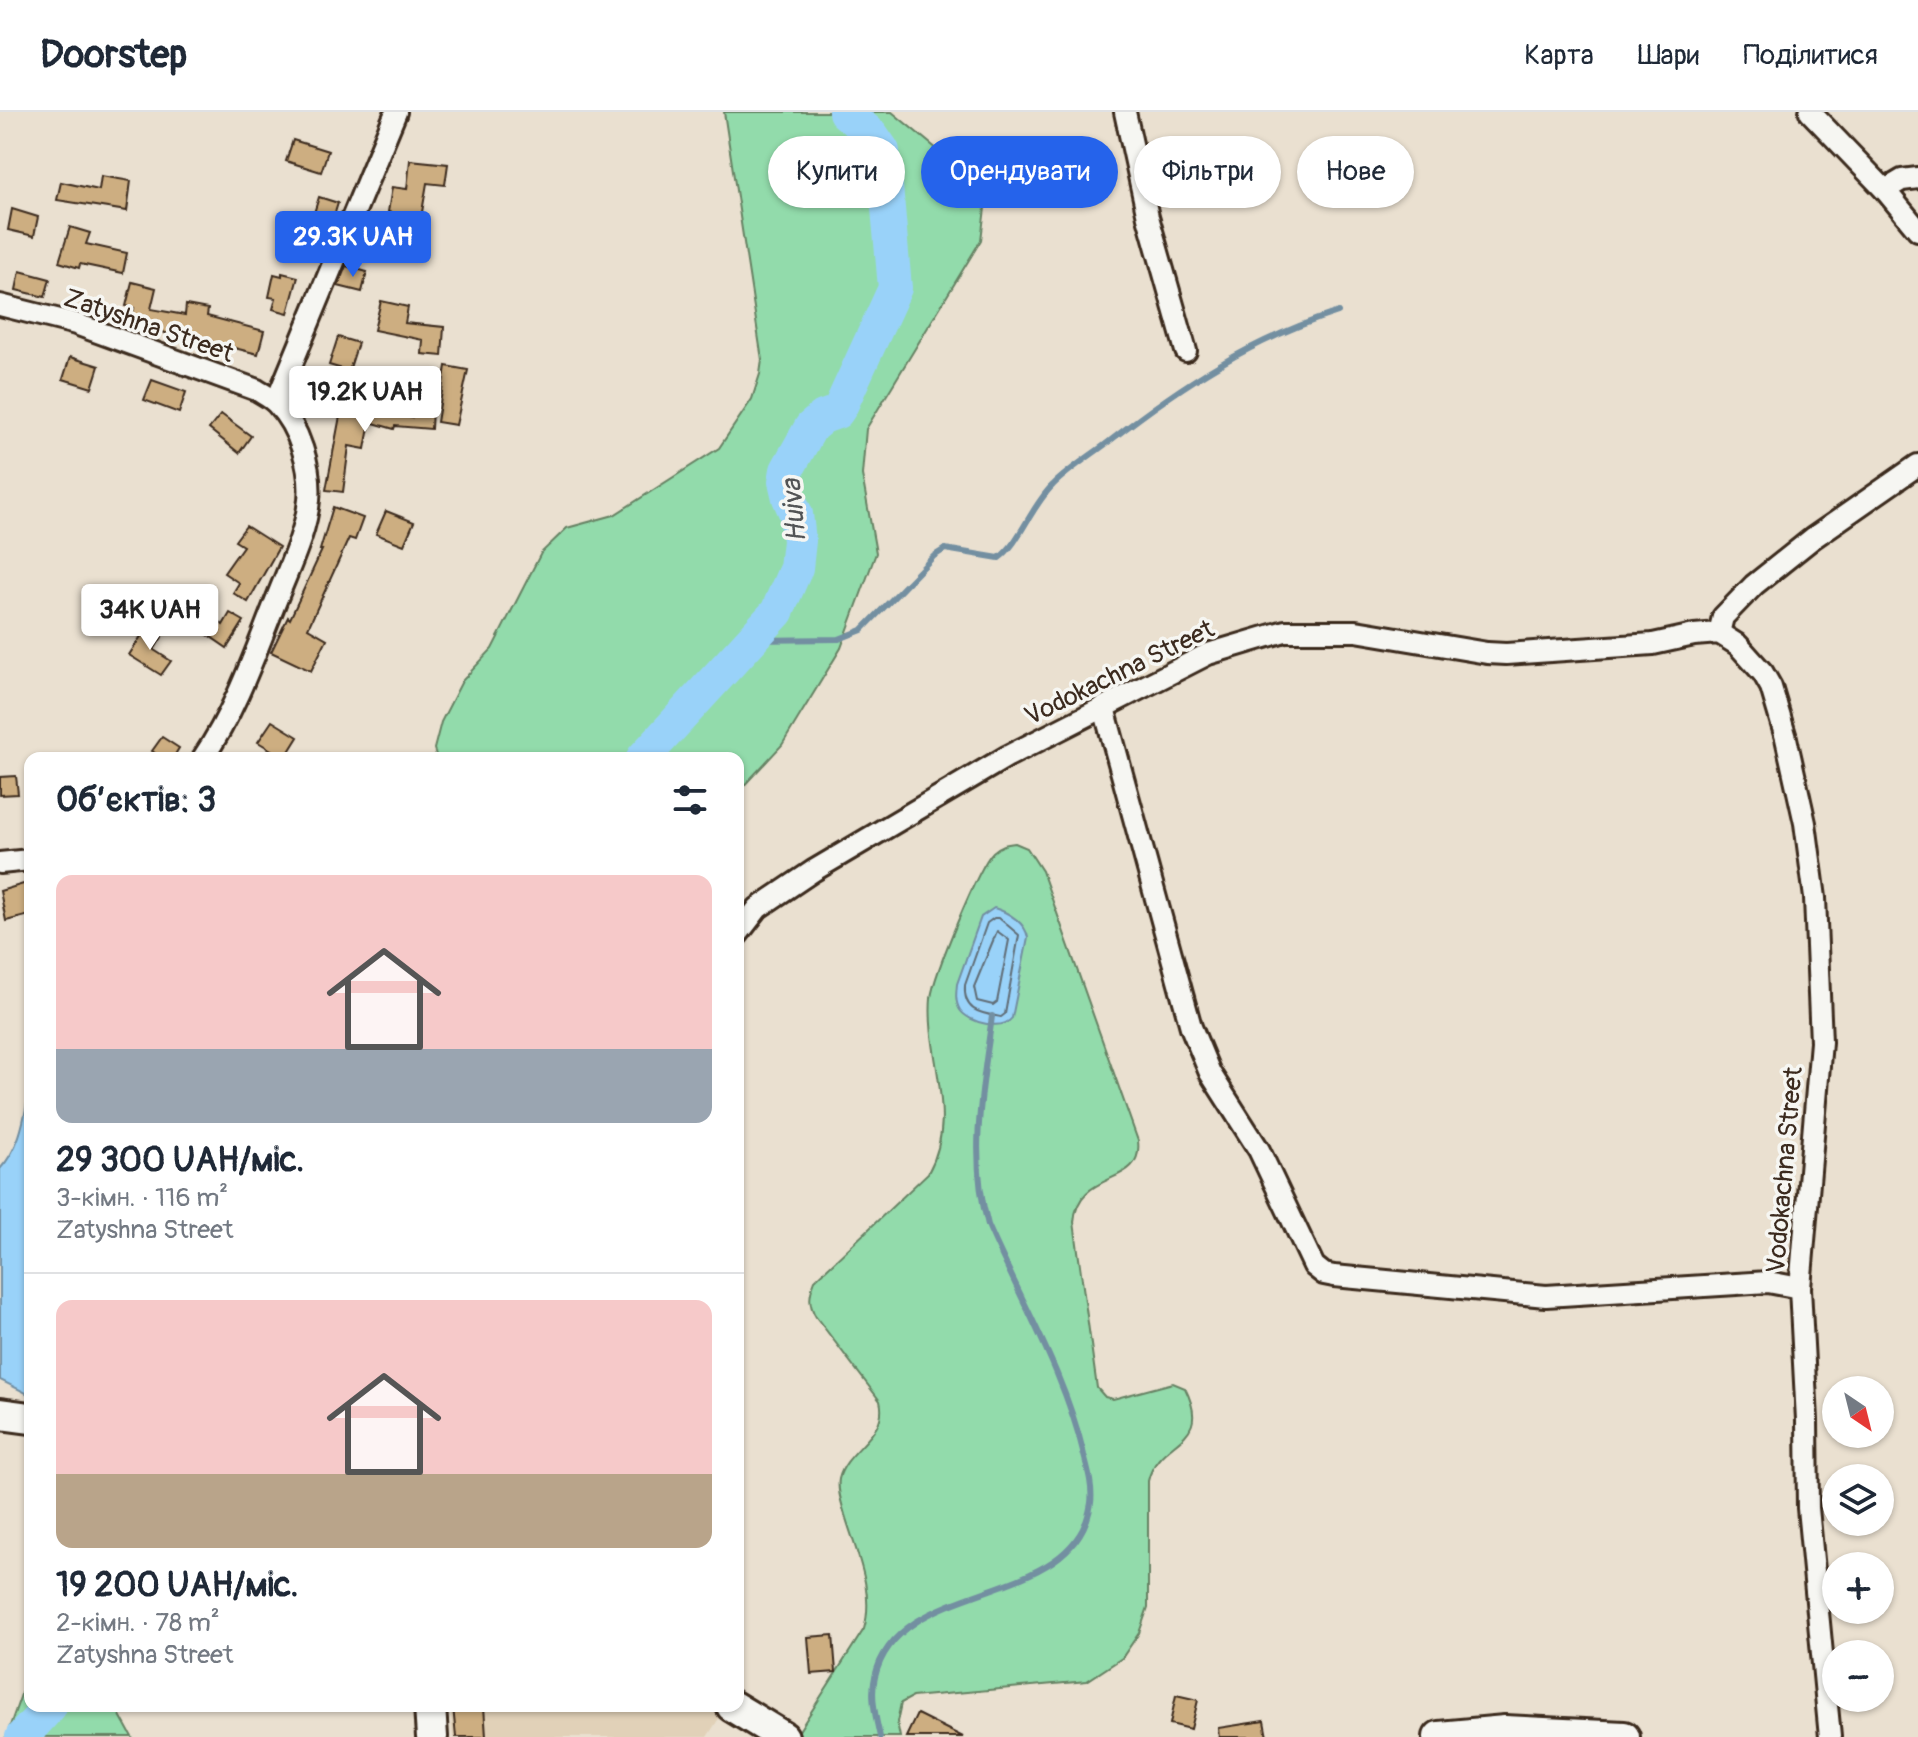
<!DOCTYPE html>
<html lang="uk">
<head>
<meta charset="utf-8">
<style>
  :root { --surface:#fff; --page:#f2f2f3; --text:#1f2937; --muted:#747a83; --line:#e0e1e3; --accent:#2563eb }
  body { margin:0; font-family:Pangolin,sans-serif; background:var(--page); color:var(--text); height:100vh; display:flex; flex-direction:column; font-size:30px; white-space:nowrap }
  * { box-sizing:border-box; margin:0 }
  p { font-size:26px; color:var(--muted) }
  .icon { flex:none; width:44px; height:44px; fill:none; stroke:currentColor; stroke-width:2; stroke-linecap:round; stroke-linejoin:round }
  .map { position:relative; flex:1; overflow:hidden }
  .details { position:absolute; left:24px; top:640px; width:720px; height:960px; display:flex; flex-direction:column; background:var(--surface); border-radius:16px; box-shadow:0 2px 6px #0004 }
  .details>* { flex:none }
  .banner { position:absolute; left:768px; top:24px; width:760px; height:72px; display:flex; gap:16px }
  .needle { width:52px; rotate:145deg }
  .controls { position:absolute; left:1822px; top:1264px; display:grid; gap:16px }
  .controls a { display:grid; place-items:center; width:72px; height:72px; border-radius:50%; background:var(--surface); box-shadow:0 2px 6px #0004; font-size:40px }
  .price { position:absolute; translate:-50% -68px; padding:0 18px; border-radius:8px; background:#fff; color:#222; font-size:26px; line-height:52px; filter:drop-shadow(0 2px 4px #0008) }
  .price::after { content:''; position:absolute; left:50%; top:48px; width:24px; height:18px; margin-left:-12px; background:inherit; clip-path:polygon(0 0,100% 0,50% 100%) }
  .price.on { background:var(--accent); color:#fff }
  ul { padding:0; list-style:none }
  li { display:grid; align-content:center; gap:16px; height:424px; padding:0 32px }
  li+li { border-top:2px solid var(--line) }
  li span { display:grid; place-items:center; height:248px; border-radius:16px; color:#555 }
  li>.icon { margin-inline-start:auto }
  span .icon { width:144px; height:144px; fill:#fffc; stroke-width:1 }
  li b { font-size:34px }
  h2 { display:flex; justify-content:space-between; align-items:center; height:96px; padding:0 32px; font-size:34px }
  .pill { padding:0 28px; border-radius:36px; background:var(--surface); box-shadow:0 2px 6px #0004; font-size:28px; line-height:72px }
  .pill.on { background:var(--accent); color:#fff }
  header { display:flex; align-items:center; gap:48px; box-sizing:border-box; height:112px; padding:0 40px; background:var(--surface); border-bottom:2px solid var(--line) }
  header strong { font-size:38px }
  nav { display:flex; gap:44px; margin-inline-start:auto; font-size:28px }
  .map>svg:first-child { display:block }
  .built { fill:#e1d1b8 }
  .green { fill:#92dbab; stroke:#668264; stroke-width:2 }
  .water { fill:#99d2f9; stroke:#738fa1; stroke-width:2 }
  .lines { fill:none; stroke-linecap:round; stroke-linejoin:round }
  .shore { stroke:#616d76; stroke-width:2 }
  .stream { stroke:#738fa1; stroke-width:6 }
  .river { stroke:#99d2f9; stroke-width:34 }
  .building { fill:#cdae81; stroke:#3b2a1e; stroke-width:2 }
  .street-casing { stroke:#3b2a1e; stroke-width:26 }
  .secondary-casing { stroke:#3b2a1e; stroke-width:36 }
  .street { stroke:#f6f6f2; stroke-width:20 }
  .secondary { stroke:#f6f6f2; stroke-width:30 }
  .labels { text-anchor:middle; stroke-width:7; stroke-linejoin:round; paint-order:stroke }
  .street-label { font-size:26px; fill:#3b2a1e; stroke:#f6f6f2 }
  .water-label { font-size:28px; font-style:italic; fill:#525455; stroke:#f6f6f2 }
</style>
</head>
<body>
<header>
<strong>Doorstep</strong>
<nav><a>Карта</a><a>Шари</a><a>Поділитися</a></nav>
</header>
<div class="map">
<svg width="1918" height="1625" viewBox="0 0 1918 1625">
  <rect width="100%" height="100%" fill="#eae0d0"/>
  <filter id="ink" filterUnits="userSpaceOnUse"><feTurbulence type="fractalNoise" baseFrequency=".0125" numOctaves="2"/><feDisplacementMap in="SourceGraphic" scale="16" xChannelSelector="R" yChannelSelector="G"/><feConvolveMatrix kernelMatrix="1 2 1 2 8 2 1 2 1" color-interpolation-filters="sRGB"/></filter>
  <g filter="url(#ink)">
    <path class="built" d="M 450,1594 L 699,1594 L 714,1600 L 727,1594 L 707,1625 L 453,1625 Z"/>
    <g class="green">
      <path d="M 724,0 L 892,0 L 961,57 L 985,96 L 981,128 L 866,317 L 862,363 L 876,441 L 841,536 L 782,633 L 738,680 L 738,646 L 437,646 L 434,637 L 441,610 L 462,569 L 492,537 L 541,441 L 567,416 L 614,403 L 719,336 L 752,287 L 760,262 L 762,248 Z"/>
      <path d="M 1015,731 L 1027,736 L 1042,759 L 1138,1029 C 1144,1077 1078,1055 1074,1110 L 1097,1276 L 1105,1285 L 1113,1287 L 1173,1271 L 1185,1276 C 1214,1334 1158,1324 1148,1369 L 1148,1495 L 1139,1521 L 1122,1546 L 1087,1569 L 912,1585 L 901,1591 L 897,1610 L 900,1625 L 795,1625 L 864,1517 C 875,1479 856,1440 845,1403 C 842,1392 837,1379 839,1367 C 846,1337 889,1323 880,1289 L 816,1205 C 808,1191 809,1183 815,1168 L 928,1061 C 960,1003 926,947 931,886 C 934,863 978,755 993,740 C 1001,733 1006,732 1015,731 Z"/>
      <path d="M 30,1557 L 30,1594 L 115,1594 L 132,1625 L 6,1625 Z"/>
    </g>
    <g class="water">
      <path d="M 994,796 C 1008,800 1026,811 1028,826 L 1012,906 C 1002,919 969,911 960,898 C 955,890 956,881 957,872 L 981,805 Z"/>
      <path d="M 30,976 L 30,1283 L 0,1268 L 0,1057 C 21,1034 24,1006 30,976 Z"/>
    </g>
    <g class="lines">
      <g class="shore">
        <path d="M 994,806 L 999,806 L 1019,823 L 1005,902 L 1001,905 C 979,901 963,899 965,873 L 987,811 Z"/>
        <path d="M 997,819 L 1009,828 L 997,890 L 993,893 L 977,889 L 974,875 Z"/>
      </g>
      <g class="stream">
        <path d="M 752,528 L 839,527 L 862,518 L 934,444 L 945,437 L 999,446 C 1020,431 1031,394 1053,373 C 1070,356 1092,343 1111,328 C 1183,272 1250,228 1338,200"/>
        <path d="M 880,1625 C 876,1606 870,1584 875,1565 C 898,1463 1076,1497 1091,1391 C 1093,1375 1088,1358 1084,1343 C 1065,1262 1021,1189 988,1113 C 968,1042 983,975 992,904"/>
      </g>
      <g class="river">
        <path d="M 643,646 L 777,500 L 796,456 L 799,429 L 796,402 L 789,386 L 785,369 L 787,358 L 811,315 L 823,305 L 837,300 L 841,294 L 895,176 L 883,39 L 872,23 L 845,0"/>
        <path d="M 22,1625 L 50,1594"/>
      </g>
    </g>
    <g class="building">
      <path d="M 293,28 L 328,39 L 321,60 L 286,49 Z"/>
      <path d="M 410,48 L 448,52 L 445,73 L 427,71 L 421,106 L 388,100 L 392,75 L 407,77 Z"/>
      <path d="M 101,64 L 131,69 L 127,99 L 57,88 L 61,70 L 99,78 Z"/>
      <path d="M 319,85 L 338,91 L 333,107 L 314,101 Z"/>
      <path d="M 12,97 L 38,105 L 34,124 L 8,118 Z"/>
      <path d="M 70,115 L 90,121 L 86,132 L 127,141 L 123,161 L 80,152 L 79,156 L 59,150 Z"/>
      <path d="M 346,154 L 367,160 L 362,180 L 338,174 Z"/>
      <path d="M 20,159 L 50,167 L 45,185 L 16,178 Z"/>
      <path d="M 282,161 L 298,165 L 288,201 L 273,197 L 276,186 L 269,185 L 274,162 L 282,164 Z"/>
      <path d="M 132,170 L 156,176 L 151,197 L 185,203 L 186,193 L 208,197 L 207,204 L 264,219 L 258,242 L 203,228 L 168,224 L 169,222 L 130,211 L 134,196 L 126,194 Z"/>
      <path d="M 381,189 L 408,195 L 405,211 L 444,215 L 442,244 L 422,242 L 423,228 L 374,218 Z"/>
      <path d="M 338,225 L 358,231 L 349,259 L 329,253 Z"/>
      <path d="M 70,245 L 99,254 L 92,276 L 63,267 Z"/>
      <path d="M 446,254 L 468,258 L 456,313 L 437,310 Z"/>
      <path d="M 152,268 L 186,280 L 179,301 L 144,288 Z"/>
      <path d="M 343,288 L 366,295 L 367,292 L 412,306 L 413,296 L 432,297 L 431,317 L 395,314 L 394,317 L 370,310 L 365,337 L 349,334 L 343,380 L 326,378 Z"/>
      <path d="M 221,302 L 251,324 L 239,341 L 209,317 Z"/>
      <path d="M 333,395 L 363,406 L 355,428 L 349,426 L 308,516 L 327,527 L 311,559 L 271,540 L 288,505 L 290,507 L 322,438 L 320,438 Z"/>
      <path d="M 386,399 L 414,410 L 404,433 L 376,422 Z"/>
      <path d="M 246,414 L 279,435 L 248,490 L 233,481 L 239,471 L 224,461 L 243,434 L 235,429 Z"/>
      <path d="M 206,500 L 223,513 L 230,501 L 244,509 L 227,536 L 195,514 Z"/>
      <path d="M 147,515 L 162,525 L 154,538 L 171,549 L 161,563 L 129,543 Z"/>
      <path d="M 272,609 L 298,625 L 285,646 L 258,630 Z"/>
      <path d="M 162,625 L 179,636 L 173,646 L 162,646 L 152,639 Z"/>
      <path d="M 16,664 L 18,682 L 0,683 L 0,665 Z"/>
      <path d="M 30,770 L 30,803 L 6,809 L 0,779 Z"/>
      <path d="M 833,1523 L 836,1560 L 811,1562 L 808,1525 Z"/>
      <path d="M 1176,1583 L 1198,1588 L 1191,1617 L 1170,1612 Z"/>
      <path d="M 453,1594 L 484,1594 L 486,1625 L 456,1625 Z"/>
      <path d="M 917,1602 L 963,1625 L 906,1625 Z"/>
      <path d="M 1264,1609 L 1267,1625 L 1219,1625 L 1218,1616 Z"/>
    </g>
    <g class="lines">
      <g class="street-casing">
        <g id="street">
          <path d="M 1125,0 L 1148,105 L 1186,239"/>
          <path d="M 1810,0 L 1885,78 L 1918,118"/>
          <path d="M 1885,78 L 1902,68 L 1918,66"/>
          <path d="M 0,193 L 76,212 L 257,278 C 263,282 272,286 277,292 C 299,315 312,356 309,388 C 306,421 289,455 277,486 C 255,541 236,597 203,646"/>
          <path d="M 276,290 L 396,0"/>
          <path d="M 1719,521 L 1723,505 L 1754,473 L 1813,426 L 1918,353"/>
          <path d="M 1104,596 L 1191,915 L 1210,961 L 1259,1038 L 1314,1154 L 1324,1162 L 1334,1164 L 1546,1184 L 1768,1170 L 1800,1176"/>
          <path d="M 0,751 L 30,748"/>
          <path d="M 738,822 L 758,796 L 813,759 L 1008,644 L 1208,542 L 1285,519 L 1356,519 L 1487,541 L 1506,542 L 1653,532 L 1694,523 L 1719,521 L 1738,533 L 1763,561 L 1771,575 L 1786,626 L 1805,711 L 1815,786 L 1821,930 L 1800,1176 L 1807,1308 L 1808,1396 L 1830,1625"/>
        </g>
      </g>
      <g class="secondary-casing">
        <g id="secondary">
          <path d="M 0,1302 L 30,1306"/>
          <path d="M 430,1594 L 432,1625"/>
          <path d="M 732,1594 L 783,1625"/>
          <path d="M 1439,1625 L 1505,1619 L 1624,1625"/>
        </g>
      </g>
      <use href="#street" class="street"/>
      <use href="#secondary" class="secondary"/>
    </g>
  </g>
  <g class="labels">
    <g class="street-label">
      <text transform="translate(149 213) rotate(19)" y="9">Zatyshna Street</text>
      <text transform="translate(1119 560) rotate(-26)" y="9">Vodokachna Street</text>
      <text transform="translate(1784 1058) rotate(-85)" y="9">Vodokachna Street</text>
    </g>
    <g class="water-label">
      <text transform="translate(793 399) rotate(-95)" y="10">Huiva</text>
    </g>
  </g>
</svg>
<div class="controls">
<a><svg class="needle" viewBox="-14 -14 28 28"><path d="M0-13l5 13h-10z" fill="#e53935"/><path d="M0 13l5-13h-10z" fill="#747a83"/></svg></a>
<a><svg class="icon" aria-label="layers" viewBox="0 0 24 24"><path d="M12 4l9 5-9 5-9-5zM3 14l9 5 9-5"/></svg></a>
<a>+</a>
<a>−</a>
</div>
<b class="price on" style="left:353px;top:167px">29.3K UAH</b>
<b class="price" style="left:365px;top:322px">19.2K UAH</b>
<b class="price" style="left:150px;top:540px">34K UAH</b>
<div class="banner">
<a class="pill">Купити</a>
<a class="pill on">Орендувати</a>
<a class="pill">Фільтри</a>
<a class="pill">Нове</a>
</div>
<section class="details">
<h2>Об’єктів: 3<svg class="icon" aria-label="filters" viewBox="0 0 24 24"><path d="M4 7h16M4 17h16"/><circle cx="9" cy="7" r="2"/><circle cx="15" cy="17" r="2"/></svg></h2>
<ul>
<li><span style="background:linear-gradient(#f6c9c9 70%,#9aa5b1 0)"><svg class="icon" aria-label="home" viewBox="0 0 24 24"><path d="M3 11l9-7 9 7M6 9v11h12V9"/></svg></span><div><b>29 300 UAH/міс.</b><p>3-кімн. · 116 m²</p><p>Zatyshna Street</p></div></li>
<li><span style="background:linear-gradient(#f6c9c9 70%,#b9a48a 0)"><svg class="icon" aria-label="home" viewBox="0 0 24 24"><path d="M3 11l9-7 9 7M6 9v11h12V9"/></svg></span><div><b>19 200 UAH/міс.</b><p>2-кімн. · 78 m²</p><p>Zatyshna Street</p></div></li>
</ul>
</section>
</div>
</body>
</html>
